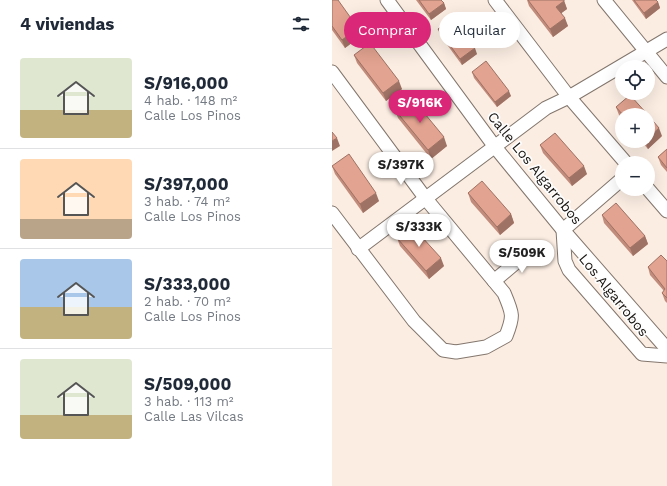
<!DOCTYPE html>
<html lang="es">
<head>
<meta charset="utf-8">
<style>
  :root { --surface:#fff; --page:#f2f2f3; --text:#1f2937; --muted:#747a83; --line:#e0e1e3; --accent:#db2777 }
  body { margin:0; font-family:"Work Sans",sans-serif; background:var(--page); color:var(--text); height:100vh; display:flex; flex-direction:column; font-size:15px; white-space:nowrap }
  * { box-sizing:border-box; margin:0 }
  p { font-size:13px; color:var(--muted) }
  .icon { flex:none; width:22px; height:22px; fill:none; stroke:currentColor; stroke-width:2; stroke-linecap:round; stroke-linejoin:round }
  .map { position:relative; flex:1; overflow:hidden }
  .details { display:flex; flex-direction:column; background:var(--surface); width:332px }
  .details>* { flex:none }
  .banner { position:absolute; left:12px; top:12px; width:263px; height:36px; display:flex; gap:8px }
  .tools { position:absolute; left:283px; top:60px; display:grid; gap:8px }
  .tools a { display:grid; place-items:center; width:40px; height:40px; border-radius:50%; background:var(--surface); box-shadow:0 4px 16px #0002; font-size:20px }
  .price { position:absolute; translate:-50% -34px; padding:0 9px; border-radius:14px; background:#fff; color:#222; font-size:13px; line-height:26px; filter:drop-shadow(0 1px 2px #0008) }
  .price::after { content:''; position:absolute; left:50%; top:24px; width:12px; height:9px; margin-left:-6px; background:inherit; clip-path:polygon(0 0,100% 0,50% 100%) }
  .price.on { background:var(--accent); color:#fff }
  ul { padding:0; list-style:none }
  li { display:flex; align-items:center; gap:12px; height:100px; padding:0 20px }
  li+li { border-top:1px solid var(--line) }
  li span { display:grid; place-items:center; flex:none; width:112px; height:80px; border-radius:4px; color:#555 }
  li>.icon { margin-inline-start:auto }
  span .icon { width:48px; height:48px; fill:#fffc; stroke-width:1 }
  li b { font-size:17px }
  h2 { display:flex; justify-content:space-between; align-items:center; height:48px; padding:0 20px; font-size:17px }
  .pill { padding:0 14px; border-radius:18px; background:var(--surface); box-shadow:0 4px 16px #0002; font-size:14px; line-height:36px }
  .pill.on { background:var(--accent); color:#fff }
  main { display:flex; flex:1; min-height:0 }
  .map>svg:first-child { display:block }
  .lines { fill:none; stroke-linecap:round; stroke-linejoin:round }
  .street-casing { stroke:#83766d; stroke-width:15 }
  .street { stroke:#fff; stroke-width:13 }
  .wall { fill:#c28c7c }
  .shaded-wall { fill:#9e7265 }
  .building { fill:#e2a390; stroke:#9e7265 }
  .labels { text-anchor:middle; stroke-width:3.5; stroke-linejoin:round; paint-order:stroke }
  .street-label { font-size:14px; fill:#15110d; stroke:#fdfdfd }
</style>
</head>
<body>
<main>
<section class="details">
<h2>4 viviendas<svg class="icon" aria-label="filters" viewBox="0 0 24 24"><path d="M4 7h16M4 17h16"/><circle cx="9" cy="7" r="2"/><circle cx="15" cy="17" r="2"/></svg></h2>
<ul>
<li><span style="background:linear-gradient(#dfe7d0 65%,#c2b280 0)"><svg class="icon" aria-label="home" viewBox="0 0 24 24"><path d="M3 11l9-7 9 7M6 9v11h12V9"/></svg></span><div><b>S/916,000</b><p>4 hab. · 148 m²</p><p>Calle Los Pinos</p></div></li>
<li><span style="background:linear-gradient(#ffd9b3 75%,#b9a48a 0)"><svg class="icon" aria-label="home" viewBox="0 0 24 24"><path d="M3 11l9-7 9 7M6 9v11h12V9"/></svg></span><div><b>S/397,000</b><p>3 hab. · 74 m²</p><p>Calle Los Pinos</p></div></li>
<li><span style="background:linear-gradient(#a9c7e8 60%,#c2b280 0)"><svg class="icon" aria-label="home" viewBox="0 0 24 24"><path d="M3 11l9-7 9 7M6 9v11h12V9"/></svg></span><div><b>S/333,000</b><p>2 hab. · 70 m²</p><p>Calle Los Pinos</p></div></li>
<li><span style="background:linear-gradient(#dfe7d0 70%,#c2b280 0)"><svg class="icon" aria-label="home" viewBox="0 0 24 24"><path d="M3 11l9-7 9 7M6 9v11h12V9"/></svg></span><div><b>S/509,000</b><p>3 hab. · 113 m²</p><p>Calle Las Vilcas</p></div></li>
</ul>
</section>
<div class="map">
<svg width="335" height="486" viewBox="0 0 335 486">
  <rect width="100%" height="100%" fill="#fbede2"/>
  <g class="lines">
    <g class="street-casing">
      <g id="street">
        <path d="M 55,0 L 163,147 L 231,230 L 335,349"/>
        <path d="M 163,0 L 237,97 L 294,163"/>
        <path d="M 272,0 L 335,77"/>
        <path d="M 0,72 L 94,199 L 172,293 C 181,314 182,316 174,336 L 154,347 L 124,352 L 111,350 L 82,321 L 0,213"/>
        <path d="M 290,179 L 231,230 L 233,261 L 237,270 L 310,354 L 335,356"/>
        <path d="M 316,189 L 335,211"/>
        <path d="M 26,249 L 214,108 L 237,97 L 335,39"/>
        <path d="M 162,281 L 201,248"/>
      </g>
    </g>
    <use href="#street" class="street"/>
  </g>
  <g class="wall">
    <path d="M 0,0 L 29,36 L 13,48 L 0,30 Z"/>
    <path d="M 84,0 L 109,0 L 112,3 L 114,9 L 99,20 Z"/>
    <path d="M 195,0 L 232,0 L 235,9 L 229,13 L 236,26 L 221,37 L 197,6 Z"/>
    <path d="M 300,0 L 324,0 L 326,2 L 328,8 L 314,19 Z"/>
    <path d="M 106,29 L 145,54 L 130,65 L 108,35 Z"/>
    <path d="M 22,55 L 70,89 L 54,101 L 25,63 Z"/>
    <path d="M 140,72 L 179,96 L 165,107 L 142,78 Z"/>
    <path d="M 284,107 L 316,115 L 290,115 L 290,119 L 287,115 Z"/>
    <path d="M 63,110 L 115,146 L 99,159 L 66,118 Z"/>
    <path d="M 330,136 L 316,149 L 309,141 L 316,141 Z"/>
    <path d="M 208,145 L 255,174 L 240,186 L 211,153 Z"/>
    <path d="M 335,149 L 335,172 L 329,165 L 326,157 Z"/>
    <path d="M 0,166 L 47,201 L 31,213 L 3,174 Z"/>
    <path d="M 136,193 L 179,214 L 182,223 L 168,235 L 139,202 Z"/>
    <path d="M 270,215 L 313,236 L 316,244 L 301,256 L 272,223 Z"/>
    <path d="M 65,238 L 112,266 L 97,279 L 68,246 Z"/>
    <path d="M 335,261 L 335,303 L 333,301 L 330,293 L 332,291 L 318,275 L 316,267 Z"/>
  </g>
  <g class="shaded-wall">
    <path d="M 232,1 L 235,9 L 227,15 L 224,7 Z"/>
    <path d="M 326,2 L 328,8 L 314,19 L 312,13 Z"/>
    <path d="M 112,3 L 114,9 L 99,20 L 97,14 Z"/>
    <path d="M 233,18 L 236,26 L 221,37 L 218,29 Z"/>
    <path d="M 26,28 L 29,36 L 13,48 L 10,40 Z"/>
    <path d="M 143,48 L 145,54 L 130,65 L 128,59 Z"/>
    <path d="M 67,81 L 70,89 L 54,101 L 51,93 Z"/>
    <path d="M 177,91 L 179,96 L 165,107 L 163,102 Z"/>
    <path d="M 327,128 L 330,136 L 316,149 L 313,141 L 316,141 L 316,138 Z"/>
    <path d="M 112,137 L 115,146 L 99,159 L 96,150 Z"/>
    <path d="M 5,138 L 8,146 L 0,151 L 0,141 Z"/>
    <path d="M 252,166 L 255,174 L 240,186 L 237,178 Z"/>
    <path d="M 44,193 L 47,201 L 31,213 L 28,204 Z"/>
    <path d="M 179,214 L 182,223 L 168,235 L 165,227 Z"/>
    <path d="M 313,236 L 316,244 L 301,256 L 298,248 Z"/>
    <path d="M 109,258 L 112,266 L 97,279 L 94,271 Z"/>
  </g>
  <g class="building">
    <path d="M 0,0 L 6,0 L 26,28 L 10,40 L 0,26 Z"/>
    <path d="M 87,0 L 109,0 L 112,3 L 97,14 Z"/>
    <path d="M 196,0 L 232,0 L 232,1 L 224,7 L 233,18 L 218,29 Z"/>
    <path d="M 302,0 L 324,0 L 326,2 L 312,13 Z"/>
    <path d="M 120,19 L 143,48 L 128,59 L 106,29 Z"/>
    <path d="M 38,43 L 67,81 L 51,93 L 22,55 Z"/>
    <path d="M 154,61 L 177,91 L 163,102 L 140,72 Z"/>
    <path d="M 298,95 L 316,115 L 291,115 L 284,107 Z"/>
    <path d="M 79,97 L 112,137 L 96,150 L 63,110 Z"/>
    <path d="M 316,115 L 327,128 L 316,138 Z"/>
    <path d="M 0,132 L 5,138 L 0,141 Z"/>
    <path d="M 223,133 L 252,166 L 237,178 L 208,145 Z"/>
    <path d="M 335,149 L 335,168 L 326,157 Z"/>
    <path d="M 17,154 L 44,193 L 28,204 L 0,166 Z"/>
    <path d="M 150,181 L 179,214 L 165,227 L 136,193 Z"/>
    <path d="M 284,203 L 313,236 L 298,248 L 270,215 Z"/>
    <path d="M 79,225 L 109,258 L 94,271 L 65,238 Z"/>
    <path d="M 329,255 L 335,261 L 335,298 L 330,293 L 333,289 L 316,267 Z"/>
  </g>
  <g class="labels">
    <g class="street-label">
      <text transform="translate(203 168) rotate(51)" y="5">Calle Los Algarrobos</text>
      <text transform="translate(282 295) rotate(51)" y="5">Los Algarrobos</text>
    </g>
  </g>
</svg>
<div class="tools">
<a><svg class="icon" aria-label="locate" viewBox="0 0 24 24"><circle cx="12" cy="12" r="6"/><path d="M12 2v4M12 18v4M2 12h4M18 12h4"/></svg></a>
<a>+</a>
<a>−</a>
</div>
<b class="price on" style="left:88px;top:124px">S/916K</b>
<b class="price" style="left:69px;top:186px">S/397K</b>
<b class="price" style="left:87px;top:248px">S/333K</b>
<b class="price" style="left:190px;top:274px">S/509K</b>
<div class="banner">
<a class="pill on">Comprar</a>
<a class="pill">Alquilar</a>
</div>
</div>
</main>
</body>
</html>
